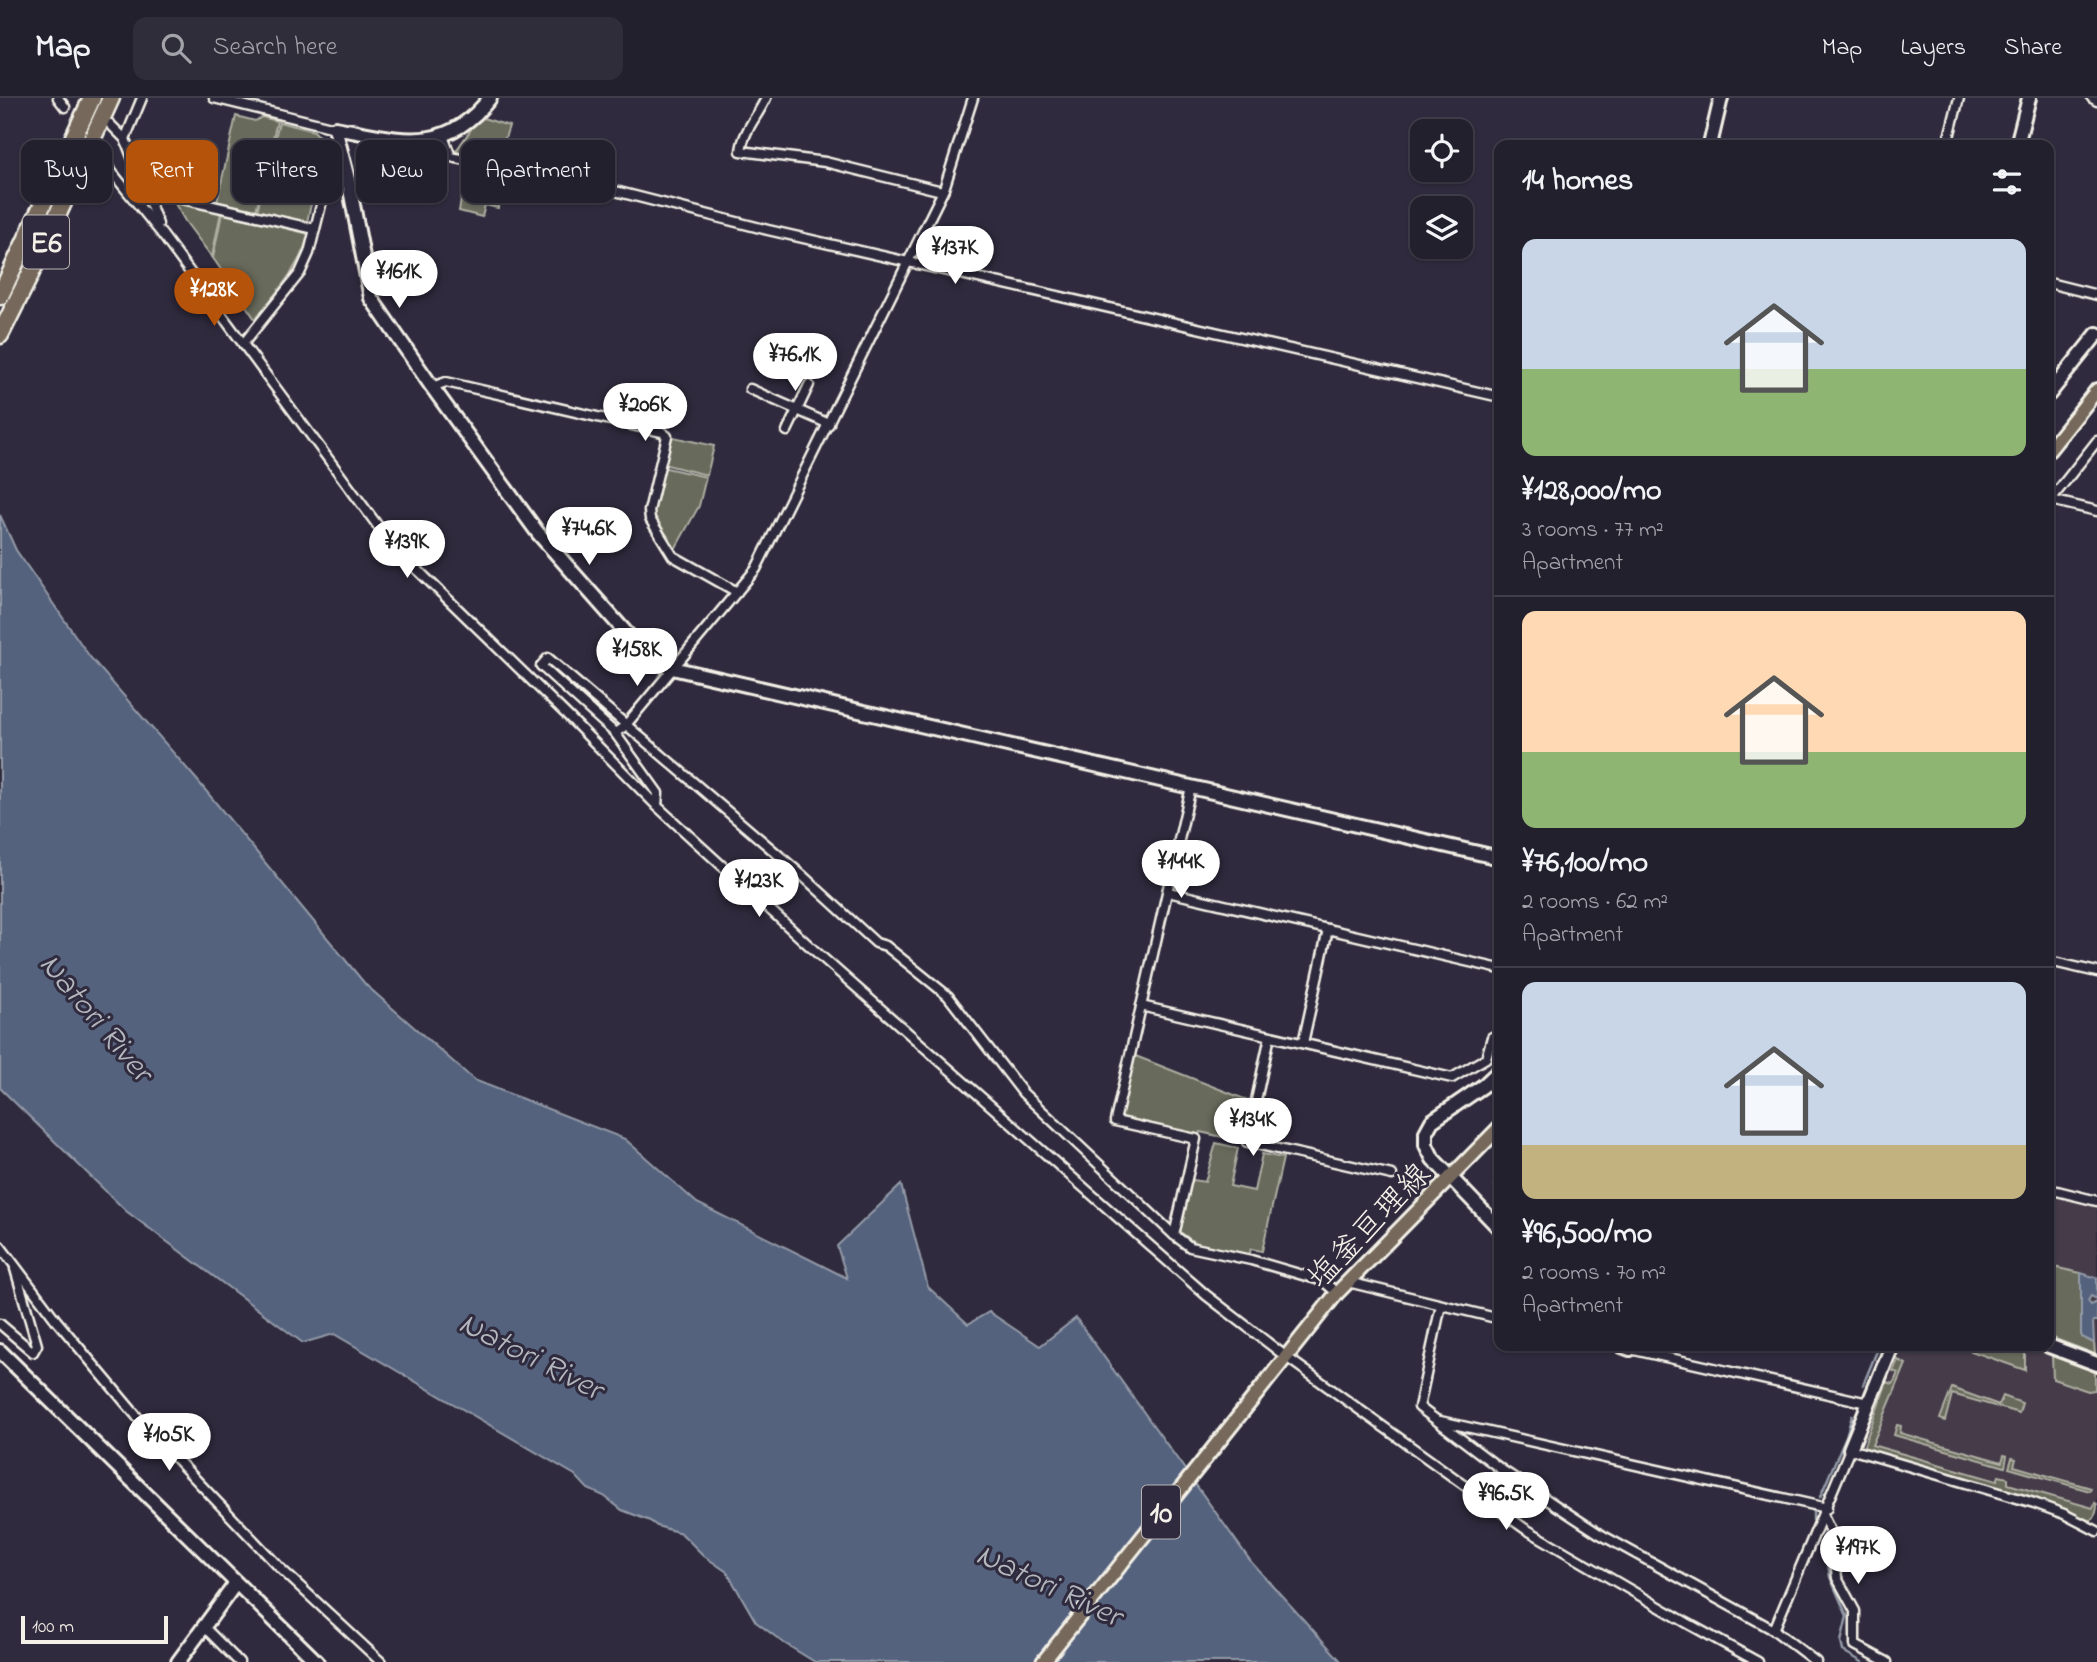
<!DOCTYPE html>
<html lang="en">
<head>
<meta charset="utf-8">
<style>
  :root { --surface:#23202e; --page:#2f2d3a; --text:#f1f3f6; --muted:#a3a3aa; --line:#403e4a; --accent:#b45309 }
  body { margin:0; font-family:"Indie Flower","Klee One",sans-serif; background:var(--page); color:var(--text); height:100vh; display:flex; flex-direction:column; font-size:26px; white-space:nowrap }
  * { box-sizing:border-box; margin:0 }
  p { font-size:23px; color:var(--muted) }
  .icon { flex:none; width:38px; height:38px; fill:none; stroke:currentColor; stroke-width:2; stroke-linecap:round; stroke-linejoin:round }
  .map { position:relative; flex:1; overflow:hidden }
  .side { position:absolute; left:1494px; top:42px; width:560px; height:1211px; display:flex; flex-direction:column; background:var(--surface); border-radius:14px; box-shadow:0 2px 5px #0004,0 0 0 2px var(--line) }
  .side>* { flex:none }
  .banner { position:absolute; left:21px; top:42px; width:665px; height:63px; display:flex; gap:14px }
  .fabs { position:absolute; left:1410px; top:21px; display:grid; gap:14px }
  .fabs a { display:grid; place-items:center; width:63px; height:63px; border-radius:14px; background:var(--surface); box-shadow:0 2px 5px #0004,0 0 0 2px var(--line); font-size:35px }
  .scale { position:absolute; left:21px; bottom:18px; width:147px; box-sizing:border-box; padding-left:7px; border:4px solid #f4f1e8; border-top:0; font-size:19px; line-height:24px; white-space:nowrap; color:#f4f1e8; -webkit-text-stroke:5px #2f2a3d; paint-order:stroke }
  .price { position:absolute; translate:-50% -60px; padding:0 16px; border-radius:24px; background:#fff; color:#222; font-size:23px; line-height:46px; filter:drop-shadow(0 2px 4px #0008) }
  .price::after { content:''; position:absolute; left:50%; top:42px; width:21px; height:16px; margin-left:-10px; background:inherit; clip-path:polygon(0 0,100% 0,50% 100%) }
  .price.on { background:var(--accent); color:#fff }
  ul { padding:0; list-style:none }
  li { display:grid; align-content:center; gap:14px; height:371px; padding:0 28px }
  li+li { border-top:2px solid var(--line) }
  li span { display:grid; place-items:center; height:217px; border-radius:14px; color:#555 }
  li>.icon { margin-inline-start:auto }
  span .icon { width:126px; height:126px; fill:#fffc; stroke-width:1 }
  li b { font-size:30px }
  h2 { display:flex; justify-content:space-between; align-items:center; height:84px; padding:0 28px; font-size:30px }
  .tag { padding:0 24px; border-radius:14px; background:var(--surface); box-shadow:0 2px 5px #0004,0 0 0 2px var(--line); font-size:24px; line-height:63px }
  .tag.on { background:var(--accent); color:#fff }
  header { display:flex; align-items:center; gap:42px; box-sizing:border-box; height:98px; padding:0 35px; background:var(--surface); border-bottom:2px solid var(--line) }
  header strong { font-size:33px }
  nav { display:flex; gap:38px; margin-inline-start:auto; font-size:24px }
  .search { width:490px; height:63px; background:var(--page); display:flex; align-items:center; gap:18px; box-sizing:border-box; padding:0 24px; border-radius:14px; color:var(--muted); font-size:26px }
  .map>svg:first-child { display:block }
  .built { fill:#443b48 }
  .green { fill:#686b5c; stroke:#aeaea2; stroke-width:2 }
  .water { fill:#54627e; stroke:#949ba8; stroke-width:2 }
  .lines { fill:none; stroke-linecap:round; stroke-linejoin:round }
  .stream { stroke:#949ba8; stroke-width:2.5 }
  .street-casing { stroke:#f4f1e8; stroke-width:13 }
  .secondary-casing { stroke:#f4f1e8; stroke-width:18 }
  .primary-casing { stroke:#f4f1e8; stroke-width:18 }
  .highway-casing { stroke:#f4f1e8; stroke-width:21 }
  .street { stroke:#2f2a3d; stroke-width:8 }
  .secondary { stroke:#2f2a3d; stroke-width:12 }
  .primary { stroke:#76695c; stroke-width:12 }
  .highway { stroke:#76695c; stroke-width:16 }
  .labels { text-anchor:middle; stroke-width:6; stroke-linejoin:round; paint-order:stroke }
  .shield { fill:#2f2a3d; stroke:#b9b5b5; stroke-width:2 }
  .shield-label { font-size:30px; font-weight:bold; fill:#f4f1e8 }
  .street-label { font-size:32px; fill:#f4f1e8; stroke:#2f2a3d }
  .water-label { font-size:33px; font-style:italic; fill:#b4b8be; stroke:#2f2a3d }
</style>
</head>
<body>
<header>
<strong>Map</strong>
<div class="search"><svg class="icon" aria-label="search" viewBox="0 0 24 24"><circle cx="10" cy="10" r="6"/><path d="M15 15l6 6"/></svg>Search here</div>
<nav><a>Map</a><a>Layers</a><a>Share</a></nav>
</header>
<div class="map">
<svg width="2097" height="1564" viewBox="0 0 2097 1564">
  <rect width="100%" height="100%" fill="#2f2a3d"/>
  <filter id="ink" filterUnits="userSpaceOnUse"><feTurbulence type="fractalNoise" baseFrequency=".0143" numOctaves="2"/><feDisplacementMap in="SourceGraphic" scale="14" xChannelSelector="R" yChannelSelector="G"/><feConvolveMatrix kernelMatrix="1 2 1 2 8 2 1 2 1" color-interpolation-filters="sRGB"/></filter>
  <g filter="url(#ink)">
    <g class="built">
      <path d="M 2049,1095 L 2097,1107 L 2097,1257 L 2049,1238 Z"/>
      <path d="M 1904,1248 L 2025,1248 L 2097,1274 L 2097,1415 L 2091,1422 L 1863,1350 L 1883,1295 Z"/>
    </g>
    <g class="green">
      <path d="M 236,18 L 255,23 L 262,19 L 277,23 L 256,113 L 217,104 Z"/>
      <path d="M 483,20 L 509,28 L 497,64 L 456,53 L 472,30 Z"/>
      <path d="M 279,24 L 314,33 L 325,45 L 307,124 L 257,113 Z"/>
      <path d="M 467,65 L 507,74 L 498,110 L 485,107 L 482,119 L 459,113 Z"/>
      <path d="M 174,104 L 221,114 L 212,159 L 185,123 Z"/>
      <path d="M 222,115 L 309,136 C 298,173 278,192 255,221 L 213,160 Z"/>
      <path d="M 669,338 L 714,348 L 707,377 L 663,366 Z"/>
      <path d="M 662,369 L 706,379 L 699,408 L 674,453 L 653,416 Z"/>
      <path d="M 1133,957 L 1250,1003 L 1240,1043 L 1200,1034 L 1199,1037 L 1119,1018 Z"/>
      <path d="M 1216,1045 L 1238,1050 L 1230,1088 L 1254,1093 L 1262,1056 L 1283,1060 L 1262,1153 L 1251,1151 L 1249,1157 L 1197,1146 L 1180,1134 L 1192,1082 L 1205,1084 Z"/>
      <path d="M 2049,1168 L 2081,1175 L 2081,1236 L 2082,1239 L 2094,1245 L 2095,1256 L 2053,1240 L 2053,1223 L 2049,1220 Z"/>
      <path d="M 1967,1248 L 2025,1248 L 2025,1272 L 1971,1253 Z"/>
      <path d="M 2052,1258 L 2095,1274 L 2095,1292 L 2088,1293 L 2053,1281 Z"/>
      <path d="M 1898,1262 L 1906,1266 L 1872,1347 L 1997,1383 L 1999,1378 L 2008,1380 L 2008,1386 L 2093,1410 L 2095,1405 L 2097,1406 C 2097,1413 2096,1417 2091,1422 L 2088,1422 L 2006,1394 L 1863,1350 L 1887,1284 L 1893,1286 L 1898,1275 L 1893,1273 Z"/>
      <path d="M 1952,1290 L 1999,1307 L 2003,1298 L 2022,1305 L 2019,1315 L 1952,1296 L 1945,1323 L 1940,1321 Z"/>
      <path d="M 1897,1327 L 1901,1328 L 1900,1335 L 2002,1364 L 2004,1357 L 2007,1358 L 2005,1369 L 1894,1337 Z"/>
      <path d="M 2012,1360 L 2016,1361 L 2014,1368 L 2091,1390 L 2090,1393 L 2009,1370 Z"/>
    </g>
    <g class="water">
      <path d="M 0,417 L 16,452 L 90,559 L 197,682 L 366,887 L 474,982 L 625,1041 L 697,1105 L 847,1180 L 837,1148 L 901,1087 L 928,1189 L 968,1226 L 989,1214 L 1040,1248 L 1076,1220 L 1252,1465 L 1342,1564 L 815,1564 L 784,1545 L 756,1524 L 727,1474 L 704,1458 L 681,1435 L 657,1428 L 650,1423 L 622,1412 L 604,1398 L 588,1391 L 575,1377 L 334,1236 L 303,1245 L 126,1113 L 0,990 Z"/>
      <path d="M 2081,1175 L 2097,1180 L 2097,1201 L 2091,1198 L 2088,1203 L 2091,1207 L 2097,1204 L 2097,1223 L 2093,1223 L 2094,1245 L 2082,1239 L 2081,1236 Z"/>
    </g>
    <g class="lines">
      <g class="stream">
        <path d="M 1863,1287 L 1879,1248"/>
        <path d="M 1820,1399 L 1846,1338 L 1852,1318"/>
        <path d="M 1813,1422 L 1813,1414"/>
        <path d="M 1823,1436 L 1830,1479 L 1847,1518 L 1841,1544 L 1843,1553 L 1862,1564"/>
      </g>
      <g class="street-casing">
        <g id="street">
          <path d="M 58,0 L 65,9"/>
          <path d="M 214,0 L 335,30"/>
          <path d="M 766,0 C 758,18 743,33 741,53 L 825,64 L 942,93"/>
          <path d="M 2092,0 L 2097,3"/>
          <path d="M 110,26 L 125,41 L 158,126"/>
          <path d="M 443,38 L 451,59 L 619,94 L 768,132 L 1500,299"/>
          <path d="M 125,41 L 142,0"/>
          <path d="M 1947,47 L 1959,0"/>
          <path d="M 107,62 L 111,73 L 161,135 L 392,447 L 567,617 L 658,709 L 815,853 L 1206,1197 L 1285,1258 L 1524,1430 L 1687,1525 L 1758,1564"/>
          <path d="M 173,99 L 315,131"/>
          <path d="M 2049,185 L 2097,197"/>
          <path d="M 243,246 L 300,175 L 309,155 L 337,43"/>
          <path d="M 432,289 L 446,284 L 662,334 L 667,338 L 649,413 L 650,421 L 673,458 L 737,494"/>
          <path d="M 750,291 L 829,326"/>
          <path d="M 787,333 L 809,287"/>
          <path d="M 2051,402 L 2097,413"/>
          <path d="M 2049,404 L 2097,343"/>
          <path d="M 615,635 L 541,568 L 548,560 L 803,778 L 876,845 L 886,848 L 948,898 L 1023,995 L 1174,1137"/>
          <path d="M 1191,689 L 1115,1023 L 1196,1041 L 1174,1137 L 1190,1149 L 1251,1162 L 1323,1183 L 1337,1195"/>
          <path d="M 657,708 L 658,695 L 615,635 L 625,628 L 756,471 L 944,91 L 973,0"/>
          <path d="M 1168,794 L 1500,871"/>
          <path d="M 2049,863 L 2097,874"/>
          <path d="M 1141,908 L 1452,980 L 1486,960 L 1492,939 L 1500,936"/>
          <path d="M 1270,938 L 1247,1044 L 1392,1077"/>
          <path d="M 1303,945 L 1328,831"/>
          <path d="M 1500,1077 L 1500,1086"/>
          <path d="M 2049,1091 L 2097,1103"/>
          <path d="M 0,1148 L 56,1222 L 144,1327 L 280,1470 L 381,1564"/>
          <path d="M 1348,1184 L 1500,1221"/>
          <path d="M 1441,1207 L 1419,1309 L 1502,1372 L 1598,1435 L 1774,1532 L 1850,1351 L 2034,1405 L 2064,1416 L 2097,1433"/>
          <path d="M 0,1226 L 33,1254 L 37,1247 L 15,1171"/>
          <path d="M 1630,1251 L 1868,1305"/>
          <path d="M 1440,1323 L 1827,1410"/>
          <path d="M 1823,1418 L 1833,1439 L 1837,1480 L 1855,1513 L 1855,1547 L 1887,1564"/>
          <path d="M 204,1529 L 239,1564"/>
          <path d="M 1774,1532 L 1816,1564"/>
        </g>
      </g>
      <g class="secondary-casing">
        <g id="secondary">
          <path d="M 490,0 C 444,59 399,41 335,30 L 348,81 L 371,200 L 432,289 L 538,435 L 643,554 L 654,563 L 672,570 L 1500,760"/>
          <path d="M 1710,47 L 1721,0"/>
          <path d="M 2017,47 L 2029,0"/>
          <path d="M 2049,296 L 2097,236"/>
          <path d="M 1500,972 L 1483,988 L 1432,1023 L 1426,1034 L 1426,1047 L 1433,1061 L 1500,1131"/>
          <path d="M 1622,1248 L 1630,1251"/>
          <path d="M 2049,1248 L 2097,1266"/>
          <path d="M 0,1253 L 317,1564"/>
          <path d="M 1850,1351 L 1892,1248"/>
          <path d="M 178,1564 L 236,1485"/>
        </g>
      </g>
      <g class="primary-casing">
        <g id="primary">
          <path d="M 2049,352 L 2097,292"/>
          <path d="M 1043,1564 L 1337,1195 L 1500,1029"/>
        </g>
      </g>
      <g class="highway-casing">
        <g id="highway">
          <path d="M 0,198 L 92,0"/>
          <path d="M 0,237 L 30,177 L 111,0"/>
        </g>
      </g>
      <use href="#street" class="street"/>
      <use href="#secondary" class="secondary"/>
      <use href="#primary" class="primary"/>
      <use href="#highway" class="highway"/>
    </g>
  </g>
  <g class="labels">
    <g class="shield">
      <rect x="23" y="117.5" width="46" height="53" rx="5"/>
      <rect x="1142" y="1387.5" width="38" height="53" rx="5"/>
    </g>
    <g class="shield-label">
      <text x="46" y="154">E6</text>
      <text x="1161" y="1424">10</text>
    </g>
    <g class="street-label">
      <text transform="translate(1368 1127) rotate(-46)" y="11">塩釜亘理線</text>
    </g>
    <g class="water-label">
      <text transform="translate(98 918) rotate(50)" y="12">Natori River</text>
      <text transform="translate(532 1256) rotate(27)" y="12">Natori River</text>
      <text transform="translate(1050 1485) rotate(25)" y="12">Natori River</text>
    </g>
  </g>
</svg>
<div class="fabs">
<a><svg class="icon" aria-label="locate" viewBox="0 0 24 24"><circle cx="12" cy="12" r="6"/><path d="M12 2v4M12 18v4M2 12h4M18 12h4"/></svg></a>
<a><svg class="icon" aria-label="layers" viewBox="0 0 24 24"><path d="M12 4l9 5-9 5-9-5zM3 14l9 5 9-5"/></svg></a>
</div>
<div class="scale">100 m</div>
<b class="price" style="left:955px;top:188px">¥137K</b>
<b class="price" style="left:399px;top:212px">¥161K</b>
<b class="price on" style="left:214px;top:230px">¥128K</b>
<b class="price" style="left:795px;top:295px">¥76.1K</b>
<b class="price" style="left:645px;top:345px">¥206K</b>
<b class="price" style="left:589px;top:469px">¥74.6K</b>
<b class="price" style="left:407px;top:482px">¥139K</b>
<b class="price" style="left:637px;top:590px">¥158K</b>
<b class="price" style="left:1181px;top:802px">¥144K</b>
<b class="price" style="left:759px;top:821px">¥123K</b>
<b class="price" style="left:1253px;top:1060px">¥134K</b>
<b class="price" style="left:169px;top:1375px">¥105K</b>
<b class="price" style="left:1506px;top:1434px">¥96.5K</b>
<b class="price" style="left:1858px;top:1488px">¥197K</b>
<div class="banner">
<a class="tag">Buy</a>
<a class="tag on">Rent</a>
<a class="tag">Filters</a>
<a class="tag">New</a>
<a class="tag">Apartment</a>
</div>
<section class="side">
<h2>14 homes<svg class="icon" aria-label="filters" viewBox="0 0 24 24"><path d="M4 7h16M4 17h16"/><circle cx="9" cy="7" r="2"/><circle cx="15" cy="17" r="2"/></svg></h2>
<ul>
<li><span style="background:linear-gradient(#c9d6e8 60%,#8fb573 0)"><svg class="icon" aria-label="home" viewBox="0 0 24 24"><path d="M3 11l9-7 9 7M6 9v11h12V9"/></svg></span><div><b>¥128,000/mo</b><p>3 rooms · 77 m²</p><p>Apartment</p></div></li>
<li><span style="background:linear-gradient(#ffd9b3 65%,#8fb573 0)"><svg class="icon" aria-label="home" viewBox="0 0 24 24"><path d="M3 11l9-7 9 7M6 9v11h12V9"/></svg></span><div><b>¥76,100/mo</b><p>2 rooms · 62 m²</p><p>Apartment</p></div></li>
<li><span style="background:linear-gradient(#c9d6e8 75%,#c2b280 0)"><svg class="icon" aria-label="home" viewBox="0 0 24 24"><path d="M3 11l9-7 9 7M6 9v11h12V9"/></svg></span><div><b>¥96,500/mo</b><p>2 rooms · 70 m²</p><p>Apartment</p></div></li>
</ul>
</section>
</div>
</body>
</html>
